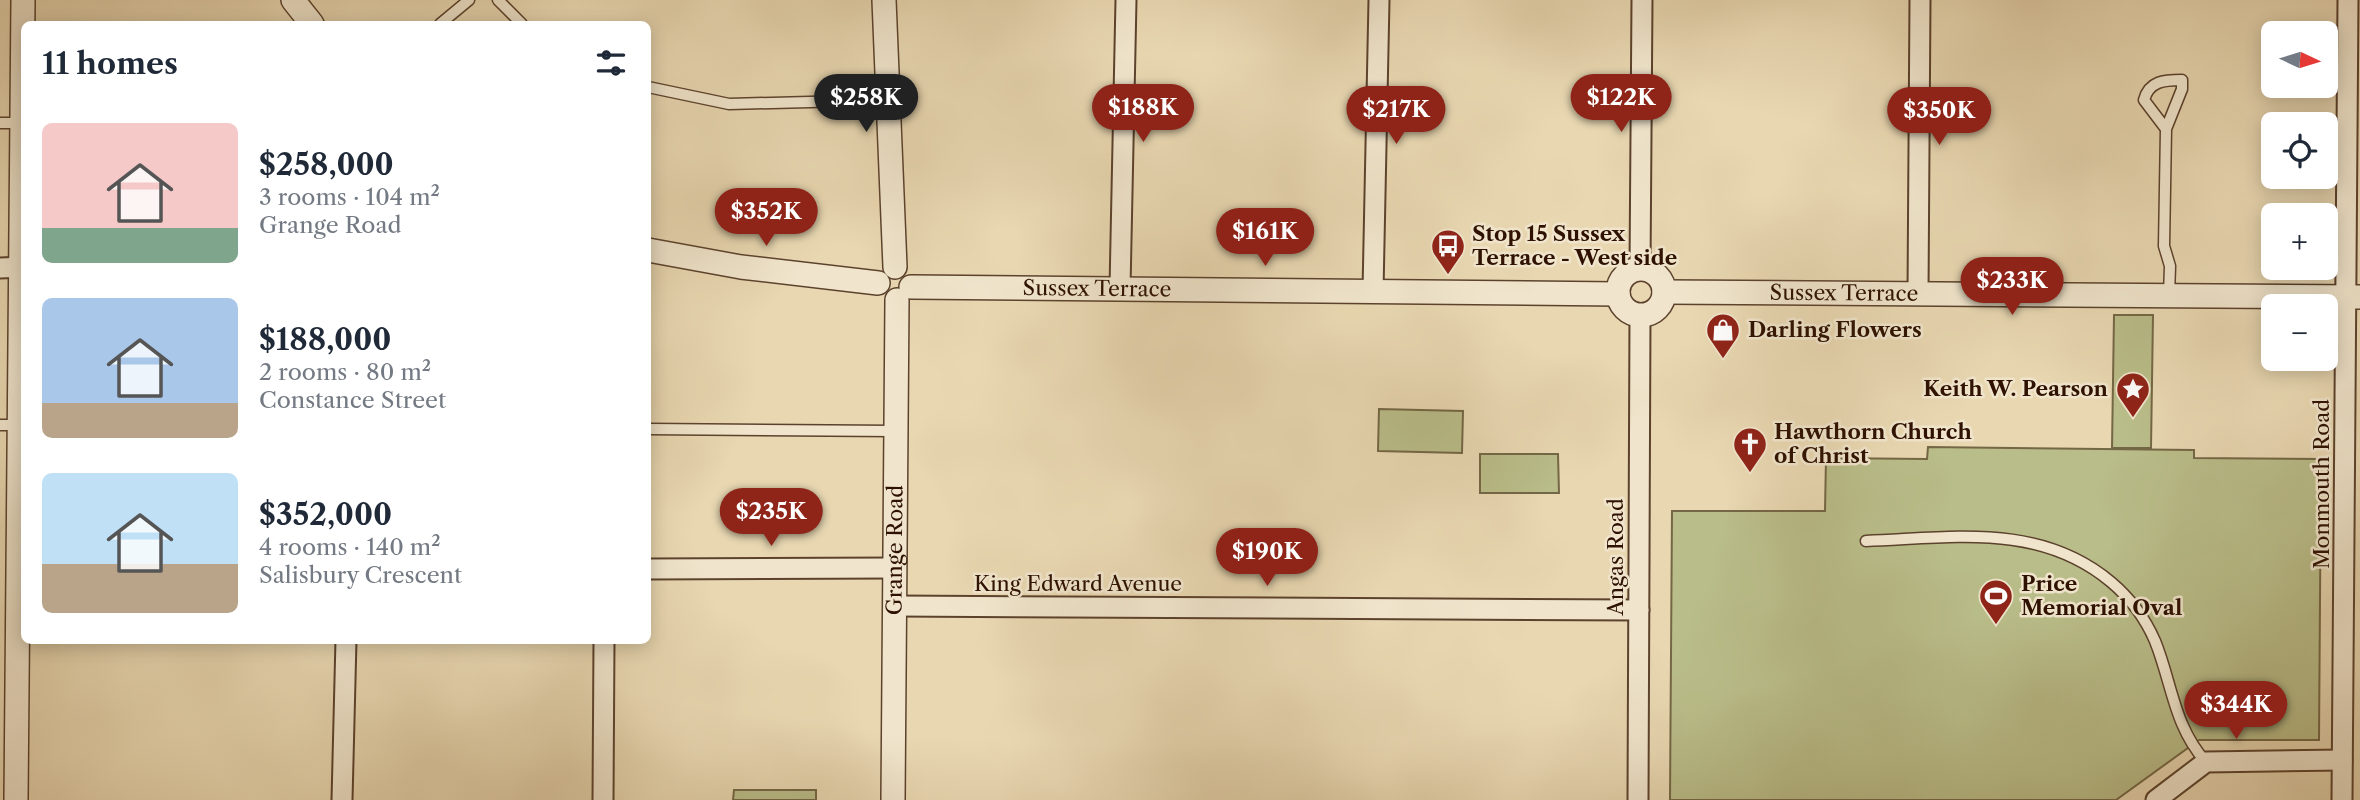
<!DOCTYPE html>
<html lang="en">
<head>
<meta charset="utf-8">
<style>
  :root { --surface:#fff; --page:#f6f6f7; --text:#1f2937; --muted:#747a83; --accent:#8f2418 }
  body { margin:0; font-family:"Libre Caslon Text",serif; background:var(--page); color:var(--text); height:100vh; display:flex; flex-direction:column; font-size:26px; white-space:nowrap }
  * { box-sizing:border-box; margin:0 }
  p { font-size:23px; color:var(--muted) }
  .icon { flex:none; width:38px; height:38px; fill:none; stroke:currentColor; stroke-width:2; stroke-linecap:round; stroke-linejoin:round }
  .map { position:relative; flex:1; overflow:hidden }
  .panel { position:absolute; left:21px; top:21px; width:630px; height:623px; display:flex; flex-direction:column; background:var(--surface); border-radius:10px; box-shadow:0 4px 18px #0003 }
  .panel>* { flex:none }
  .needle { width:46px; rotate:94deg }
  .controls { position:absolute; left:2261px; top:21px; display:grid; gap:14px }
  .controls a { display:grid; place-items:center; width:77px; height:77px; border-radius:10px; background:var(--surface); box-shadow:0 4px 18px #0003; font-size:35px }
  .price { position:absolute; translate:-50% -60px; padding:0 16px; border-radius:24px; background:var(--accent); color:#fff; font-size:23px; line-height:46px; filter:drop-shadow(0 2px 4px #0008) }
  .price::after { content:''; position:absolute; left:50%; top:42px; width:21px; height:16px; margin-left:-10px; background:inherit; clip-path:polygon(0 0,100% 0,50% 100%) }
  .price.on { background:#222; color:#fff }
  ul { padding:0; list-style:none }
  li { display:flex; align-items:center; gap:21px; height:175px; padding:0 21px }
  li span { display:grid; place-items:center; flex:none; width:196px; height:140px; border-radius:10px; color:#555 }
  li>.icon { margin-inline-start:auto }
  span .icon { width:84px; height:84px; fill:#fffc; stroke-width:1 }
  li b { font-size:30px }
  h2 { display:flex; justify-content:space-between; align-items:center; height:84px; padding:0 21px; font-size:30px }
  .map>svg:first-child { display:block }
  .green { fill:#b9bd89; stroke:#746745; stroke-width:2 }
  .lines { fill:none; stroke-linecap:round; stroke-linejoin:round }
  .service-casing { stroke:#5c422d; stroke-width:13 }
  .minor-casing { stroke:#5c422d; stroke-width:23 }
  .tertiary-casing { stroke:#5c422d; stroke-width:26 }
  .service { stroke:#f0e5cc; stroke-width:10 }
  .minor { stroke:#f0e5cc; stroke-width:19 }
  .tertiary { stroke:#f0e5cc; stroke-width:23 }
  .labels { text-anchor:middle; stroke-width:5; stroke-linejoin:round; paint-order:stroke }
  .poi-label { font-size:21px; font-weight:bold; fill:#2e1101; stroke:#f0e5cc; text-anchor:start }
  .street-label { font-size:21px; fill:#2e1101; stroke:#f0e5cc }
</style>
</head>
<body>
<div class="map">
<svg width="2360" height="800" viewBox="0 0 2360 800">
  <rect width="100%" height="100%" fill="#e8d7b1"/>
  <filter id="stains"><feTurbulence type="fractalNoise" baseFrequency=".00286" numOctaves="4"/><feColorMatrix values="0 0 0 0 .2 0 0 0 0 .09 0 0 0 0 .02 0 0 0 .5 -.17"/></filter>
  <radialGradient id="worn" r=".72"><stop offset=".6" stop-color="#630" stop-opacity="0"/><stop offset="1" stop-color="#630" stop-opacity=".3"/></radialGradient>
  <g class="green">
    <path d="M 2114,315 L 2153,315 L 2151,448 L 2112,448 Z"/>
    <path d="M 1379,409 L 1463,411 L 1462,453 L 1378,451 Z"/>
    <path d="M 1928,447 L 2194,450 L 2194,458 L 2321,459 L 2319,740 L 2199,740 L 2116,800 L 1670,800 L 1672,511 L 1825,511 L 1826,458 L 1927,459 Z"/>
    <path d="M 1480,454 L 1558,454 L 1559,493 L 1480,493 Z"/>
    <path d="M 734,790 L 816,790 L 816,800 L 733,800 Z"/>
  </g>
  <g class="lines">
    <g class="service-casing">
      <g id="service">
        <path d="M 498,0 L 522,24"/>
        <path d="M 440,24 L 469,0"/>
        <path d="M 648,87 L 729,104 L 886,100"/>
        <path d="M 0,123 L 24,123"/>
        <path d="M 2166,129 L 2144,100 C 2149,81 2164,80 2182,80 L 2182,89 L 2166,129 L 2164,246 L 2170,266 L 2169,295"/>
        <path d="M 0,425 L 20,425"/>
        <path d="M 648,429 L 895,431"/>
        <path d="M 1866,541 C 1953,538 2039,522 2111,582 C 2130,598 2145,618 2155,641 C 2172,683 2174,727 2206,762"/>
      </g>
    </g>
    <g class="minor-casing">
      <g id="minor">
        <path d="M 0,268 L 24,267"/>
        <path d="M 1640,269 L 1642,0"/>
        <path d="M 1120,288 L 1126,0"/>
        <path d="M 1373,291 L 1379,0"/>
        <path d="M 1918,294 L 1920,0"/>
        <path d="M 648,569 L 895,568"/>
        <path d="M 895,606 L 1639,610"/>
        <path d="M 342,800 L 346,640"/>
        <path d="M 603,800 L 604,640"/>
        <path d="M 1638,800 L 1640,315"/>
        <path d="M 2156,800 L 2206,762 L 2342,760"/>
        <path d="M 2342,800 L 2348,0"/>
      </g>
    </g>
    <g class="tertiary-casing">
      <g id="tertiary">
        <path d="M 293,0 L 312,24"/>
        <path d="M 884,0 L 895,267"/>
        <path d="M 648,250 L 741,267 L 878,283"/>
        <circle cx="1641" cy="292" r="23"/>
        <path id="s1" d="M 911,287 L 1618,294"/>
        <path id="s2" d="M 1664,292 L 2360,297"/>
        <path d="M 16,800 L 23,0"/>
        <path id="s3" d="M 893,800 L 897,300"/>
      </g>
    </g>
    <use href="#service" class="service"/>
    <use href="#minor" class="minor"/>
    <use href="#tertiary" class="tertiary"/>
  </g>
  <defs>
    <g id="bus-pin" transform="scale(1.75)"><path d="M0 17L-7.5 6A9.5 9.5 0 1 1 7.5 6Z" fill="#8f2418" stroke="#f0e5cc"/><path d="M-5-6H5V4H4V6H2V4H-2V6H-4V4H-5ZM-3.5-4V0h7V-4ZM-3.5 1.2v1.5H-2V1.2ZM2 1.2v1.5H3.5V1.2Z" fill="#fff"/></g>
    <g id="shop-pin" transform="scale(1.75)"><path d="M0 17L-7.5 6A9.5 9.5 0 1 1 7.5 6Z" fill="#8f2418" stroke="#f0e5cc"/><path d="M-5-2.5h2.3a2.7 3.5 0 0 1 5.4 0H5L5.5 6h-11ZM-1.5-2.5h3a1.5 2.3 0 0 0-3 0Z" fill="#fff"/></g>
    <g id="sight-pin" transform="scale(1.75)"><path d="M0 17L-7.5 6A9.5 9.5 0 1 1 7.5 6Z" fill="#8f2418" stroke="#f0e5cc"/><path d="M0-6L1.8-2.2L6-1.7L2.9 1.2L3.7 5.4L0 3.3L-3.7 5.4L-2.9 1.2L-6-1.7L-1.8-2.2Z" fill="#fff"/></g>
    <g id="church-pin" transform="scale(1.75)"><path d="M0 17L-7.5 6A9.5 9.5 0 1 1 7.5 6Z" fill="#8f2418" stroke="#f0e5cc"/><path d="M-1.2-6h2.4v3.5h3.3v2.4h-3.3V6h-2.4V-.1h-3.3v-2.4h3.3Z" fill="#fff"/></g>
    <g id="stadium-pin" transform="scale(1.75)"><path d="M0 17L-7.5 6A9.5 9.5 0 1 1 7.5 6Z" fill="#8f2418" stroke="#f0e5cc"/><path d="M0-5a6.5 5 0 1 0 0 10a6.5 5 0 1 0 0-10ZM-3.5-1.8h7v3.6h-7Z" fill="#fff"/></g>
  </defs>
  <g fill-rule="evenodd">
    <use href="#bus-pin" x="1448" y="246"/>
    <use href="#shop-pin" x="1723" y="330"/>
    <use href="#sight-pin" x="2133" y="389"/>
    <use href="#church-pin" x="1750" y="444"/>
    <use href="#stadium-pin" x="1996" y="596"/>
  </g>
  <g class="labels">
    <g class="poi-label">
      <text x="1472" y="241">Stop 15 Sussex<tspan x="1472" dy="24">Terrace - West side</tspan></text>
      <text x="1748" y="337">Darling Flowers</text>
      <text x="2108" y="396" text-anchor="end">Keith W. Pearson</text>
      <text x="1774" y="439">Hawthorn Church<tspan x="1774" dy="24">of Christ</tspan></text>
      <text x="2021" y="591">Price<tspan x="2021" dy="24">Memorial Oval</tspan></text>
    </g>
    <g class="street-label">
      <text dy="7" stroke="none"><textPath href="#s1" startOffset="186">Sussex Terrace</textPath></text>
      <text dy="7" stroke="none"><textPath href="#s2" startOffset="180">Sussex Terrace</textPath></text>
      <text transform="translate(2322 484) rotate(-90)" y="7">Monmouth Road</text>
      <text dy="7" stroke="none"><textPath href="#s3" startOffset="250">Grange Road</textPath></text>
      <text transform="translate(1616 557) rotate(-90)" y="7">Angas Road</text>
      <text x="1078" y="591">King Edward Avenue</text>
    </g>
  </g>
  <rect width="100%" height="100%" filter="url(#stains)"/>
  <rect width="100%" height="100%" fill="url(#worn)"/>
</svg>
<div class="controls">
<a><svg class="needle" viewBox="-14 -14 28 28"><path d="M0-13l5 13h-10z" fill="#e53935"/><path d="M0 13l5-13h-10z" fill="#747a83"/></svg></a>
<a><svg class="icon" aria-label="locate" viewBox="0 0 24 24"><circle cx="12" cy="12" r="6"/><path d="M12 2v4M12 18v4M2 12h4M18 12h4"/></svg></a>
<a>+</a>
<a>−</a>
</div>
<b class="price on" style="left:866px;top:134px">$258K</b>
<b class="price" style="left:1621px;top:134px">$122K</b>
<b class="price" style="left:1143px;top:144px">$188K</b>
<b class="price" style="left:1396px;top:146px">$217K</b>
<b class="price" style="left:1939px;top:147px">$350K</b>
<b class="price" style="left:766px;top:248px">$352K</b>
<b class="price" style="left:1265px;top:268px">$161K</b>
<b class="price" style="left:2012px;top:317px">$233K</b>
<b class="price" style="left:771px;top:548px">$235K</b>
<b class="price" style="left:1267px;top:588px">$190K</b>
<b class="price" style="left:2236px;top:741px">$344K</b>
<section class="panel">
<h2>11 homes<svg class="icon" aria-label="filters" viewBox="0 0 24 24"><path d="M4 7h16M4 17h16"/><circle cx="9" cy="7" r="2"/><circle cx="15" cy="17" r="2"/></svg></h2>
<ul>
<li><span style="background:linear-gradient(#f6c9c9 75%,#7fa58c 0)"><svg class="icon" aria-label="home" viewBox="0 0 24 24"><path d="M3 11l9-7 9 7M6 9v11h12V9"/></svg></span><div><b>$258,000</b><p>3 rooms · 104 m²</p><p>Grange Road</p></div></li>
<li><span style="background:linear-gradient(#a9c7e8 75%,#b9a48a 0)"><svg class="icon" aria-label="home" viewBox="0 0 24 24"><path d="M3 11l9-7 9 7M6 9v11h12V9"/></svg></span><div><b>$188,000</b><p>2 rooms · 80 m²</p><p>Constance Street</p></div></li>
<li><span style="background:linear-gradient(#bfe0f5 65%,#b9a48a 0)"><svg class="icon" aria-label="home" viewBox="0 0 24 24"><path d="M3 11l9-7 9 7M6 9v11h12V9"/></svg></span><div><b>$352,000</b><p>4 rooms · 140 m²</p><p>Salisbury Crescent</p></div></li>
</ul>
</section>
</div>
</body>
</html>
